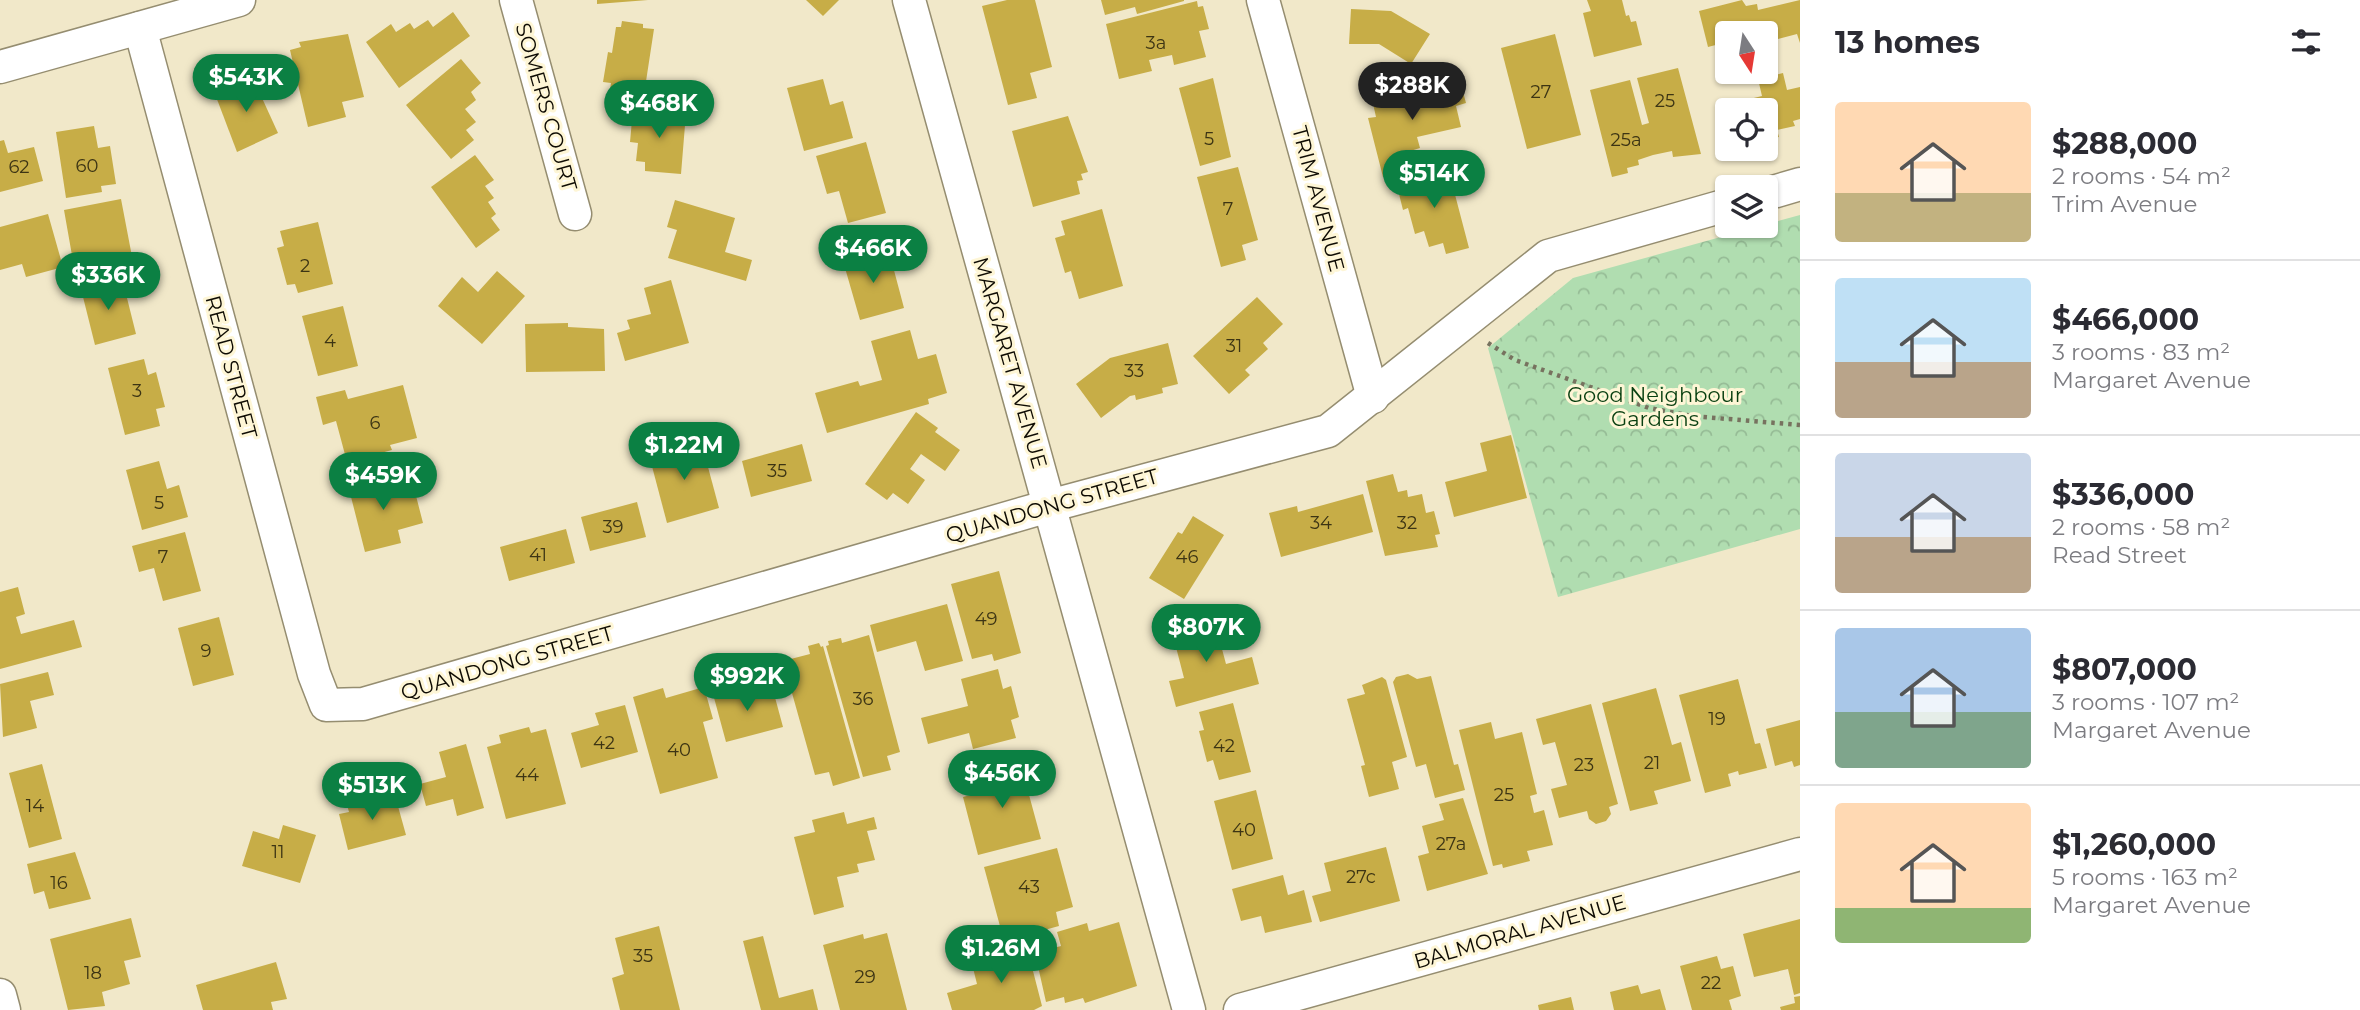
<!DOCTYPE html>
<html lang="en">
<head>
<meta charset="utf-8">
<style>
  :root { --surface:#fff; --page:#f2f2f3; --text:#2b2b33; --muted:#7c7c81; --line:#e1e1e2; --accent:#0b8043 }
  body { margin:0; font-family:Montserrat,sans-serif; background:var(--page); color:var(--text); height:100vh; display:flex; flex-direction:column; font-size:26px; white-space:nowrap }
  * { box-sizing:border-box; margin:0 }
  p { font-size:23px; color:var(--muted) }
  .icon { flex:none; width:38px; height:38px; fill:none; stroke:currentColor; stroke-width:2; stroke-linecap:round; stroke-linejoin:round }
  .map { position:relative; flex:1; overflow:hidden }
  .side { display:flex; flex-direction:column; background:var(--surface); width:560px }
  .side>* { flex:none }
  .needle { width:46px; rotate:168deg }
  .controls { position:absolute; left:1715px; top:21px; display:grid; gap:14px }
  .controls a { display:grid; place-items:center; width:63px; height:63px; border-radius:7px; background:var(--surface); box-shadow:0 2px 5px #0004; font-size:35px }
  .price { position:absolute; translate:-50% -60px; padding:0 16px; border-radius:24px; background:var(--accent); color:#fff; font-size:23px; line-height:46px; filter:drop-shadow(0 2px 4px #0008) }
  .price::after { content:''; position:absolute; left:50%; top:42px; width:21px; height:16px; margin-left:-10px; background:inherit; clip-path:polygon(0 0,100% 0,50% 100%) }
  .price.active { background:#222; color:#fff }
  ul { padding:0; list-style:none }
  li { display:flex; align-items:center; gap:21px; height:175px; padding:0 35px }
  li+li { border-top:2px solid var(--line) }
  li span { display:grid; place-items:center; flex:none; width:196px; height:140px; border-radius:7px; color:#555 }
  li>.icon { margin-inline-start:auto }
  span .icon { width:84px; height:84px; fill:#fffc; stroke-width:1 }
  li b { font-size:30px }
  h2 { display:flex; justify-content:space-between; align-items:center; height:84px; padding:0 35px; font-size:30px }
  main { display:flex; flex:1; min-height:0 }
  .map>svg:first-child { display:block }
  .park { fill:url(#park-crowns) }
  .building { fill:#c7ad47 }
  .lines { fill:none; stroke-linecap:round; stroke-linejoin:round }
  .minor-casing { stroke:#958d70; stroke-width:35 }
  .path { stroke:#77725f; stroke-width:4.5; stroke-dasharray:3.5 5; stroke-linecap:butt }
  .minor { stroke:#fff; stroke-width:32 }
  .labels { text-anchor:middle; stroke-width:6; stroke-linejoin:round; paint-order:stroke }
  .number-label { font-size:18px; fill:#3c3414 }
  .street-label { font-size:21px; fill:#0e0b03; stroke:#fef6d6 }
  .park-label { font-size:21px; fill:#083f10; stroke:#fef6d6 }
</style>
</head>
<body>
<main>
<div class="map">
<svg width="1800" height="1010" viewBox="0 0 1800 1010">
  <defs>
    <pattern id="park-crowns" width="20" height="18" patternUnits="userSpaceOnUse" patternTransform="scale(1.75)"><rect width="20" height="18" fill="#b0ddb0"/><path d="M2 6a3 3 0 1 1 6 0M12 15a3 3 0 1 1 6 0" fill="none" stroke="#96bc96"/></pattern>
  </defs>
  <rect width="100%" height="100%" fill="#f1e8c9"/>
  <path class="park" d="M 1800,215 L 1800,529 L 1558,597 L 1488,348 L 1573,278 Z"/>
  <g class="building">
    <path d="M 597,0 L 648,0 L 597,4 Z"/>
    <path d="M 806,0 L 839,0 L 823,16 Z"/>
    <path d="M 1007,0 L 1035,0 L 1052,67 L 1030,73 L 1037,98 L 1008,105 L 982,6 Z"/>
    <path d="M 1101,0 L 1184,0 L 1184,1 L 1137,14 L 1135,7 L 1105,15 Z"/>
    <path d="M 1587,0 L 1622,0 L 1626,16 L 1629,15 L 1631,22 L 1636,21 L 1642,45 L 1594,57 L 1583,13 L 1591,11 Z"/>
    <path d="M 1742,0 L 1746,6 L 1757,4 L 1758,10 L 1800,0 L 1800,43 L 1797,34 L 1766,42 L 1766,33 L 1727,33 L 1727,42 L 1708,47 L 1699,11 Z"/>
    <path d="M 1197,1 L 1198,7 L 1203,6 L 1209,29 L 1199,31 L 1206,57 L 1174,65 L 1172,55 L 1149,60 L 1152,71 L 1119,79 L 1106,24 Z"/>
    <path d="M 1351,9 L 1391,11 L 1430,34 L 1411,64 L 1379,44 L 1349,44 Z"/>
    <path d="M 453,12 L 470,36 L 399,88 L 366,42 L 391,24 L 396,32 L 410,23 L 414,29 L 428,20 L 433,27 Z"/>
    <path d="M 622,21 L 643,24 L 643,28 L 654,29 L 643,101 L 609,96 L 611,83 L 603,82 L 608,52 L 612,53 L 616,27 L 621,27 Z"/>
    <path d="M 348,34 L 364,97 L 342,102 L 346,117 L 308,127 L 290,50 L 301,47 L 299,42 Z"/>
    <path d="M 1555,34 L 1581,135 L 1527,149 L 1501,48 Z"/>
    <path d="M 461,59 L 481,83 L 471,92 L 476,100 L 465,109 L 476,122 L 466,130 L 474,140 L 451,159 L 406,105 Z"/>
    <path d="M 1678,68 L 1701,154 L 1673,157 L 1672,151 L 1653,155 L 1638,160 L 1639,165 L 1627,168 L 1628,173 L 1612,177 L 1590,90 L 1630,80 L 1642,125 L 1649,123 L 1637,78 Z"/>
    <path d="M 1783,73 L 1787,90 L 1800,87 L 1800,119 L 1793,121 L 1795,126 L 1777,130 L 1779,137 L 1766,140 L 1766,110 L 1726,110 L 1725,105 L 1762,96 L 1758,79 Z"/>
    <path d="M 252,76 L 278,133 L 237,152 L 215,94 Z"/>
    <path d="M 1213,78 L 1231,157 L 1200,166 L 1179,88 Z"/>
    <path d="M 823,79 L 830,105 L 843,101 L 853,138 L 804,151 L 787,88 Z"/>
    <path d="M 1460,81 L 1466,103 L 1456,106 L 1461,127 L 1417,137 L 1420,148 L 1407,152 L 1412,169 L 1383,177 L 1368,118 L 1376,117 L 1372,99 Z"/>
    <path d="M 633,109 L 686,113 L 681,174 L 645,171 L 645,162 L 636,161 L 638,143 L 630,142 Z"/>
    <path d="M 1068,116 L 1088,172 L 1081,174 L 1083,180 L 1077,181 L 1080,194 L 1033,207 L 1012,131 Z"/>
    <path d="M 94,126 L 98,148 L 110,146 L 116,184 L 101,186 L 102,192 L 66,198 L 56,132 Z"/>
    <path d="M 4,140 L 8,153 L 34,147 L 43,181 L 0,192 L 0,141 Z"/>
    <path d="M 866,142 L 886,213 L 848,223 L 839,191 L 827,194 L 816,156 Z"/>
    <path d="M 475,155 L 494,180 L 485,186 L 494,198 L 488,202 L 496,214 L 491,218 L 500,230 L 476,248 L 431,187 Z"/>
    <path d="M 1238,167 L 1258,240 L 1242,245 L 1246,260 L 1221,267 L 1197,177 Z"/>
    <path d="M 1448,168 L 1469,248 L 1446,254 L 1443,243 L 1429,247 L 1424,231 L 1415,234 L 1408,208 L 1403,210 L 1396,182 Z"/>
    <path d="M 121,199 L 134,267 L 107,273 L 104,255 L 73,261 L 64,210 Z"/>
    <path d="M 675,200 L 735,218 L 725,252 L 752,260 L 746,281 L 668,258 L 677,230 L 667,227 Z"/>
    <path d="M 1102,209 L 1123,286 L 1079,299 L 1071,271 L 1065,273 L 1055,238 L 1065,235 L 1061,221 Z"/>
    <path d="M 48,214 L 63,267 L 26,277 L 22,264 L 0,270 L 0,227 Z"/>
    <path d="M 318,222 L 333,284 L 298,293 L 295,284 L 287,285 L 277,248 L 284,246 L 280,231 Z"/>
    <path d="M 878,251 L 881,262 L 891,259 L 904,308 L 860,320 L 843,261 Z"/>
    <path d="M 497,271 L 525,296 L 482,344 L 438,306 L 462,277 L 478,292 Z"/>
    <path d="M 122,278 L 136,334 L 95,345 L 81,289 Z"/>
    <path d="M 671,280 L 689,343 L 625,361 L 617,333 L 630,329 L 627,320 L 651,314 L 644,288 Z"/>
    <path d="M 1257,297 L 1283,324 L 1263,343 L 1268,349 L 1245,370 L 1250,375 L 1229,394 L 1193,356 Z"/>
    <path d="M 343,306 L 358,366 L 318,376 L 302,316 Z"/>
    <path d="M 568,323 L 568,327 L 604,329 L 605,371 L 526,372 L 525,324 Z"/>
    <path d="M 910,330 L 918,359 L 936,354 L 947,393 L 928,399 L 929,404 L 827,433 L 815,393 L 858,381 L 860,386 L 882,380 L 871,341 Z"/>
    <path d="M 1168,343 L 1178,384 L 1162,388 L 1163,393 L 1136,400 L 1135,395 L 1130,396 L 1101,418 L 1076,384 L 1110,358 Z"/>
    <path d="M 144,359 L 148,375 L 156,372 L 165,407 L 156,409 L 160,426 L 125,435 L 108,368 Z"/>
    <path d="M 403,385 L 417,438 L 390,445 L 392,450 L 347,462 L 336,421 L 323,425 L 316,397 L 345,390 L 348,399 Z"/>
    <path d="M 916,412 L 938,428 L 935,432 L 960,450 L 945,471 L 921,454 L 910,469 L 925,480 L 908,504 L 893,493 L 887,500 L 865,484 Z"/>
    <path d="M 1511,435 L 1527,498 L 1454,517 L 1445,482 L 1487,471 L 1480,443 Z"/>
    <path d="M 701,441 L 719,508 L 667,523 L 649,455 Z"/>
    <path d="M 802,444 L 812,481 L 751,497 L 742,461 Z"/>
    <path d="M 159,461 L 167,489 L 179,485 L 188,517 L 142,530 L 126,470 Z"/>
    <path d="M 1393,474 L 1398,492 L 1407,490 L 1408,497 L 1422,494 L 1426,513 L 1434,511 L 1440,534 L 1435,535 L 1438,547 L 1385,556 L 1366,481 Z"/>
    <path d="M 385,476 L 390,494 L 414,488 L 423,523 L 398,530 L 401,543 L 365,552 L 348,485 Z"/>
    <path d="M 1363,494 L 1373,532 L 1281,557 L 1269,513 L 1297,506 L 1298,512 Z"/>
    <path d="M 637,502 L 646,537 L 590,551 L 581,517 Z"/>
    <path d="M 1193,516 L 1224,535 L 1184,599 L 1149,578 L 1178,532 L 1182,534 Z"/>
    <path d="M 566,529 L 575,563 L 509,581 L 500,547 Z"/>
    <path d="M 185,532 L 201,591 L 163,601 L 154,568 L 139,572 L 132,546 Z"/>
    <path d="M 999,571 L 1021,653 L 994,661 L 992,654 L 972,659 L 951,584 Z"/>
    <path d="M 18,587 L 25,614 L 16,617 L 21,634 L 74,620 L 82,647 L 0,669 L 0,592 Z"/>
    <path d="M 947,604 L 963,661 L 925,671 L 916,641 L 877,652 L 870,625 Z"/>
    <path d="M 1203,614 L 1206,625 L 1215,623 L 1226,664 L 1252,657 L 1259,684 L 1176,707 L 1169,681 L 1184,678 L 1170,624 Z"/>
    <path d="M 219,617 L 234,675 L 193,686 L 178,628 Z"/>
    <path d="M 869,635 L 900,752 L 887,756 L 891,770 L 863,777 L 826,646 L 829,645 L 828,641 L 841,638 L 842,643 Z"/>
    <path d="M 819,643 L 821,647 L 823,646 L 860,778 L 833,786 L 829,772 L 815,775 L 783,661 L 810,654 L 808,646 Z"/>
    <path d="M 998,669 L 1003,689 L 1011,686 L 1019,717 L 1011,720 L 1016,738 L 973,749 L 969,733 L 928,744 L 921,718 L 968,706 L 961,679 Z"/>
    <path d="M 48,672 L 54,695 L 30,701 L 37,728 L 3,737 L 0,684 Z"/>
    <path d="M 1408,674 L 1417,679 L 1431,676 L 1454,765 L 1458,764 L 1465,790 L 1435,798 L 1426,764 L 1416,767 L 1393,682 L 1396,677 Z"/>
    <path d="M 1382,677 L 1386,680 L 1407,757 L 1392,762 L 1399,789 L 1369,797 L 1361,766 L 1365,765 L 1347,699 L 1365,694 L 1362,685 Z"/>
    <path d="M 1738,679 L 1755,744 L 1760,743 L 1767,768 L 1739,775 L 1738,771 L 1728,774 L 1731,786 L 1705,793 L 1679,695 Z"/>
    <path d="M 744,685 L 748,697 L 773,690 L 783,727 L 726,742 L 713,694 Z"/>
    <path d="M 704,687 L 713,719 L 703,722 L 718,778 L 660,794 L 633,697 L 663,688 L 666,698 Z"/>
    <path d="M 1656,688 L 1672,745 L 1681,742 L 1691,781 L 1654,791 L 1658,804 L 1630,811 L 1602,703 Z"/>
    <path d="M 1233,703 L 1251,772 L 1219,780 L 1213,760 L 1207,762 L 1199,731 L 1204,730 L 1199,712 Z"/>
    <path d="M 1591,704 L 1618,804 L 1609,807 L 1611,814 L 1606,821 L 1596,824 L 1589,819 L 1587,811 L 1559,818 L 1551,789 L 1567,785 L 1555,742 L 1543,745 L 1536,719 Z"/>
    <path d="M 625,705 L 638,752 L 581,768 L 571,733 L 599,725 L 595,713 Z"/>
    <path d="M 1800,720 L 1800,765 L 1794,767 L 1792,761 L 1775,766 L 1766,729 Z"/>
    <path d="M 1491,722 L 1495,739 L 1522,732 L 1537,794 L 1530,796 L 1534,813 L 1544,810 L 1553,845 L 1527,851 L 1530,861 L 1503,868 L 1502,864 L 1493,866 L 1459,730 Z"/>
    <path d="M 529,727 L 531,733 L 546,729 L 566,804 L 506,819 L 487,747 L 501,743 L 499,735 Z"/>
    <path d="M 466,744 L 484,808 L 457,816 L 453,799 L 426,806 L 420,784 L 446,777 L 439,752 Z"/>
    <path d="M 1019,758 L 1041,839 L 978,855 L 963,797 L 982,792 L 979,780 L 994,776 L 991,766 Z"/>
    <path d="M 42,764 L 62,839 L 29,848 L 9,773 Z"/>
    <path d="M 1256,790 L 1273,859 L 1232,870 L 1214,801 Z"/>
    <path d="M 384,795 L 386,802 L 396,799 L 406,835 L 348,850 L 339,814 L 349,812 L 347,805 Z"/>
    <path d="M 1463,798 L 1488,874 L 1427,891 L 1418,856 L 1429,853 L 1422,826 L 1444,820 L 1439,804 Z"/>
    <path d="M 844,812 L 847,824 L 874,817 L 877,829 L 867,831 L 875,860 L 857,864 L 859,872 L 837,877 L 844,907 L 814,915 L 794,837 L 815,832 L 812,820 Z"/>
    <path d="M 283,825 L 316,835 L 300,883 L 242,866 L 253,831 L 279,839 Z"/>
    <path d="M 1386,847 L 1400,901 L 1320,922 L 1312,896 L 1331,891 L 1324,863 Z"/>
    <path d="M 1057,848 L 1073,907 L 1056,912 L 1059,926 L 1004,941 L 984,867 Z"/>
    <path d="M 75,852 L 91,899 L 49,909 L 44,891 L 34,894 L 27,864 Z"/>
    <path d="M 1283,875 L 1288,895 L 1304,890 L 1312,922 L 1265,933 L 1261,916 L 1241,921 L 1232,889 Z"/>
    <path d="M 131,918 L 141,957 L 124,961 L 130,984 L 102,992 L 105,1006 L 68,1010 L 50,939 Z"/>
    <path d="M 1800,919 L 1800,993 L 1794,995 L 1788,969 L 1754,977 L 1743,934 Z"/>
    <path d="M 1119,922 L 1137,986 L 1085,1003 L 1083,998 L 1065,1003 L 1064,997 L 1046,1002 L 1035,953 L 1061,946 L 1057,932 L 1087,923 L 1089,931 Z"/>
    <path d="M 659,926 L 680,1010 L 620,1010 L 612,978 L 624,974 L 615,938 Z"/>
    <path d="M 887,933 L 907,1010 L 840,1010 L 823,945 L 863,934 L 864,939 Z"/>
    <path d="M 763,936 L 779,998 L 813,989 L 818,1010 L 761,1010 L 743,941 Z"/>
    <path d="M 1025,940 L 1042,1006 L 1034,1010 L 952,1010 L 947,993 L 977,984 L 973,968 L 1009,958 L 1006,946 Z"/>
    <path d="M 1717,956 L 1721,969 L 1733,966 L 1741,996 L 1729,1000 L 1732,1010 L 1692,1010 L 1680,966 Z"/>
    <path d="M 276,962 L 287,999 L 271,1002 L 273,1010 L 203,1010 L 196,985 Z"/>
    <path d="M 1638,985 L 1641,994 L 1660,989 L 1666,1010 L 1614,1010 L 1610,992 Z"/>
    <path d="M 1800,996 L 1800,1010 L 1781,1010 L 1780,1007 L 1795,1003 L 1794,997 Z"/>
    <path d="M 1571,997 L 1574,1010 L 1539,1010 L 1538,1005 Z"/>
  </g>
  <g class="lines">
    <g class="minor-casing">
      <g id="minor">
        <path d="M 516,0 L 575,214"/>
        <path d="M 909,0 L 1189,1010"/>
        <path d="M 1263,0 L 1373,397"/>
        <path d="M 140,28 L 314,674 L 326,705 L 363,704 L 1049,506 L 1328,431 L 1548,256 L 1727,205"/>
        <path d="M 0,67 L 239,0"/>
        <path d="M 1766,194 L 1800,184"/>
        <path d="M 0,995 L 4,1010"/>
        <path d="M 1240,1010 L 1800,854"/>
      </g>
    </g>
    <path class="path" d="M 1488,343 L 1515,360 L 1649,408 L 1692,416 L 1800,425"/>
    <use href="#minor" class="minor"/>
  </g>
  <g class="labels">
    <g class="number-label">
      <text x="1156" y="49">3a</text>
      <text x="1541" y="98">27</text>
      <text x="1665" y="107">25</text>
      <text x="1209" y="145">5</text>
      <text x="1626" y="146">25a</text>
      <text x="87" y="172">60</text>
      <text x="19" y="173">62</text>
      <text x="1228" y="215">7</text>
      <text x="305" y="272">2</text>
      <text x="330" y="347">4</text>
      <text x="1234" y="352">31</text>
      <text x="1134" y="377">33</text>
      <text x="137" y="397">3</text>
      <text x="375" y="429">6</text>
      <text x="777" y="477">35</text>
      <text x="159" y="509">5</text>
      <text x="1321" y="529">34</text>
      <text x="1407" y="529">32</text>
      <text x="613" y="533">39</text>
      <text x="538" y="561">41</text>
      <text x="163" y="563">7</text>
      <text x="1187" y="563">46</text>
      <text x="986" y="625">49</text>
      <text x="206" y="657">9</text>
      <text x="863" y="705">36</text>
      <text x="1717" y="725">19</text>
      <text x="604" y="749">42</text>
      <text x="1224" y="752">42</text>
      <text x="679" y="756">40</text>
      <text x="1652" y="769">21</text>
      <text x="1584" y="771">23</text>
      <text x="527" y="781">44</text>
      <text x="1504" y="801">25</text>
      <text x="35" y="812">14</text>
      <text x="1244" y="836">40</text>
      <text x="1451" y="850">27a</text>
      <text x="278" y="858">11</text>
      <text x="1361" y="883">27c</text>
      <text x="59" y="889">16</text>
      <text x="1029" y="893">43</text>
      <text x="643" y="962">35</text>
      <text x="93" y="979">18</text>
      <text x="865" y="983">29</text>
      <text x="1711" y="989">22</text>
    </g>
    <g class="street-label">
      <text transform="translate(546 107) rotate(74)" y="7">SOMERS COURT</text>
      <text transform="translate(1318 199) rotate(75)" y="7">TRIM AVENUE</text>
      <text transform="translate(1010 363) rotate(74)" y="7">MARGARET AVENUE</text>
      <text transform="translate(231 367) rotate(75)" y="7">READ STREET</text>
      <text transform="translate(1052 506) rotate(-16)" y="7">QUANDONG STREET</text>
      <text transform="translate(507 663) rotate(-16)" y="7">QUANDONG STREET</text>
      <text transform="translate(1520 932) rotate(-16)" y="7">BALMORAL AVENUE</text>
    </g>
    <g class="park-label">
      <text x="1655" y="402">Good Neighbour<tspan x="1655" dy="24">Gardens</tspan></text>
    </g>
  </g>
</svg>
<div class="controls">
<a><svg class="needle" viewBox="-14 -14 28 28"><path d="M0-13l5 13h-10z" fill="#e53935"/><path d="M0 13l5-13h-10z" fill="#7c7c81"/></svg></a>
<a><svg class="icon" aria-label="locate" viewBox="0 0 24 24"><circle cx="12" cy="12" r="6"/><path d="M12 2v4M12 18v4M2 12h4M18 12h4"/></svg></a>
<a><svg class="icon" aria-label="layers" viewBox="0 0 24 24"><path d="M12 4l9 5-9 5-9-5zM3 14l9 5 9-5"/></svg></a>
</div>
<b class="price" style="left:246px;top:114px">$543K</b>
<b class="price active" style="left:1412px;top:122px">$288K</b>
<b class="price" style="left:659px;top:140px">$468K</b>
<b class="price" style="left:1434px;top:210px">$514K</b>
<b class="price" style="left:873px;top:285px">$466K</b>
<b class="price" style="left:108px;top:312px">$336K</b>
<b class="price" style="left:684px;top:482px">$1.22M</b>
<b class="price" style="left:383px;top:512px">$459K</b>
<b class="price" style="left:1206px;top:664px">$807K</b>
<b class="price" style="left:747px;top:713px">$992K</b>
<b class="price" style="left:1002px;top:810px">$456K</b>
<b class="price" style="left:372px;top:822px">$513K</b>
<b class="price" style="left:1001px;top:985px">$1.26M</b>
</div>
<section class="side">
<h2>13 homes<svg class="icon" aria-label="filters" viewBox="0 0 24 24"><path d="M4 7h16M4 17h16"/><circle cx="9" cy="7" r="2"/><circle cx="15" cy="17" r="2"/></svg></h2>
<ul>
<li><span style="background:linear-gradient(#ffd9b3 65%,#c2b280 0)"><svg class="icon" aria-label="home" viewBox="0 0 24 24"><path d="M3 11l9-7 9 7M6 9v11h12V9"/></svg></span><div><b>$288,000</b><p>2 rooms · 54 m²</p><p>Trim Avenue</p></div></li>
<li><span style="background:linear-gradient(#bfe0f5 60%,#b9a48a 0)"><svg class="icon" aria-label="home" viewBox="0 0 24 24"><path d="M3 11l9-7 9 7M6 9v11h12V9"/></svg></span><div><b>$466,000</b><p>3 rooms · 83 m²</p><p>Margaret Avenue</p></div></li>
<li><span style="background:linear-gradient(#c9d6e8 60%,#b9a48a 0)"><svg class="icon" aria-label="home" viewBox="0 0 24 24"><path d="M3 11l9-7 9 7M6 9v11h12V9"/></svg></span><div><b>$336,000</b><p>2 rooms · 58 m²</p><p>Read Street</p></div></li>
<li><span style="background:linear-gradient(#a9c7e8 60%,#7fa58c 0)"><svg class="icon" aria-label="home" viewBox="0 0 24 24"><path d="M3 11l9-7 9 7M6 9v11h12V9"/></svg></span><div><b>$807,000</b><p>3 rooms · 107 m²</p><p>Margaret Avenue</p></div></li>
<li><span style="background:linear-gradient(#ffd9b3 75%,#8fb573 0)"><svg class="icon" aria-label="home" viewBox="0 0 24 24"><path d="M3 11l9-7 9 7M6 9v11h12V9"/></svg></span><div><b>$1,260,000</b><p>5 rooms · 163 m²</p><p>Margaret Avenue</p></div></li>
</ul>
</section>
</main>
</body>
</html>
